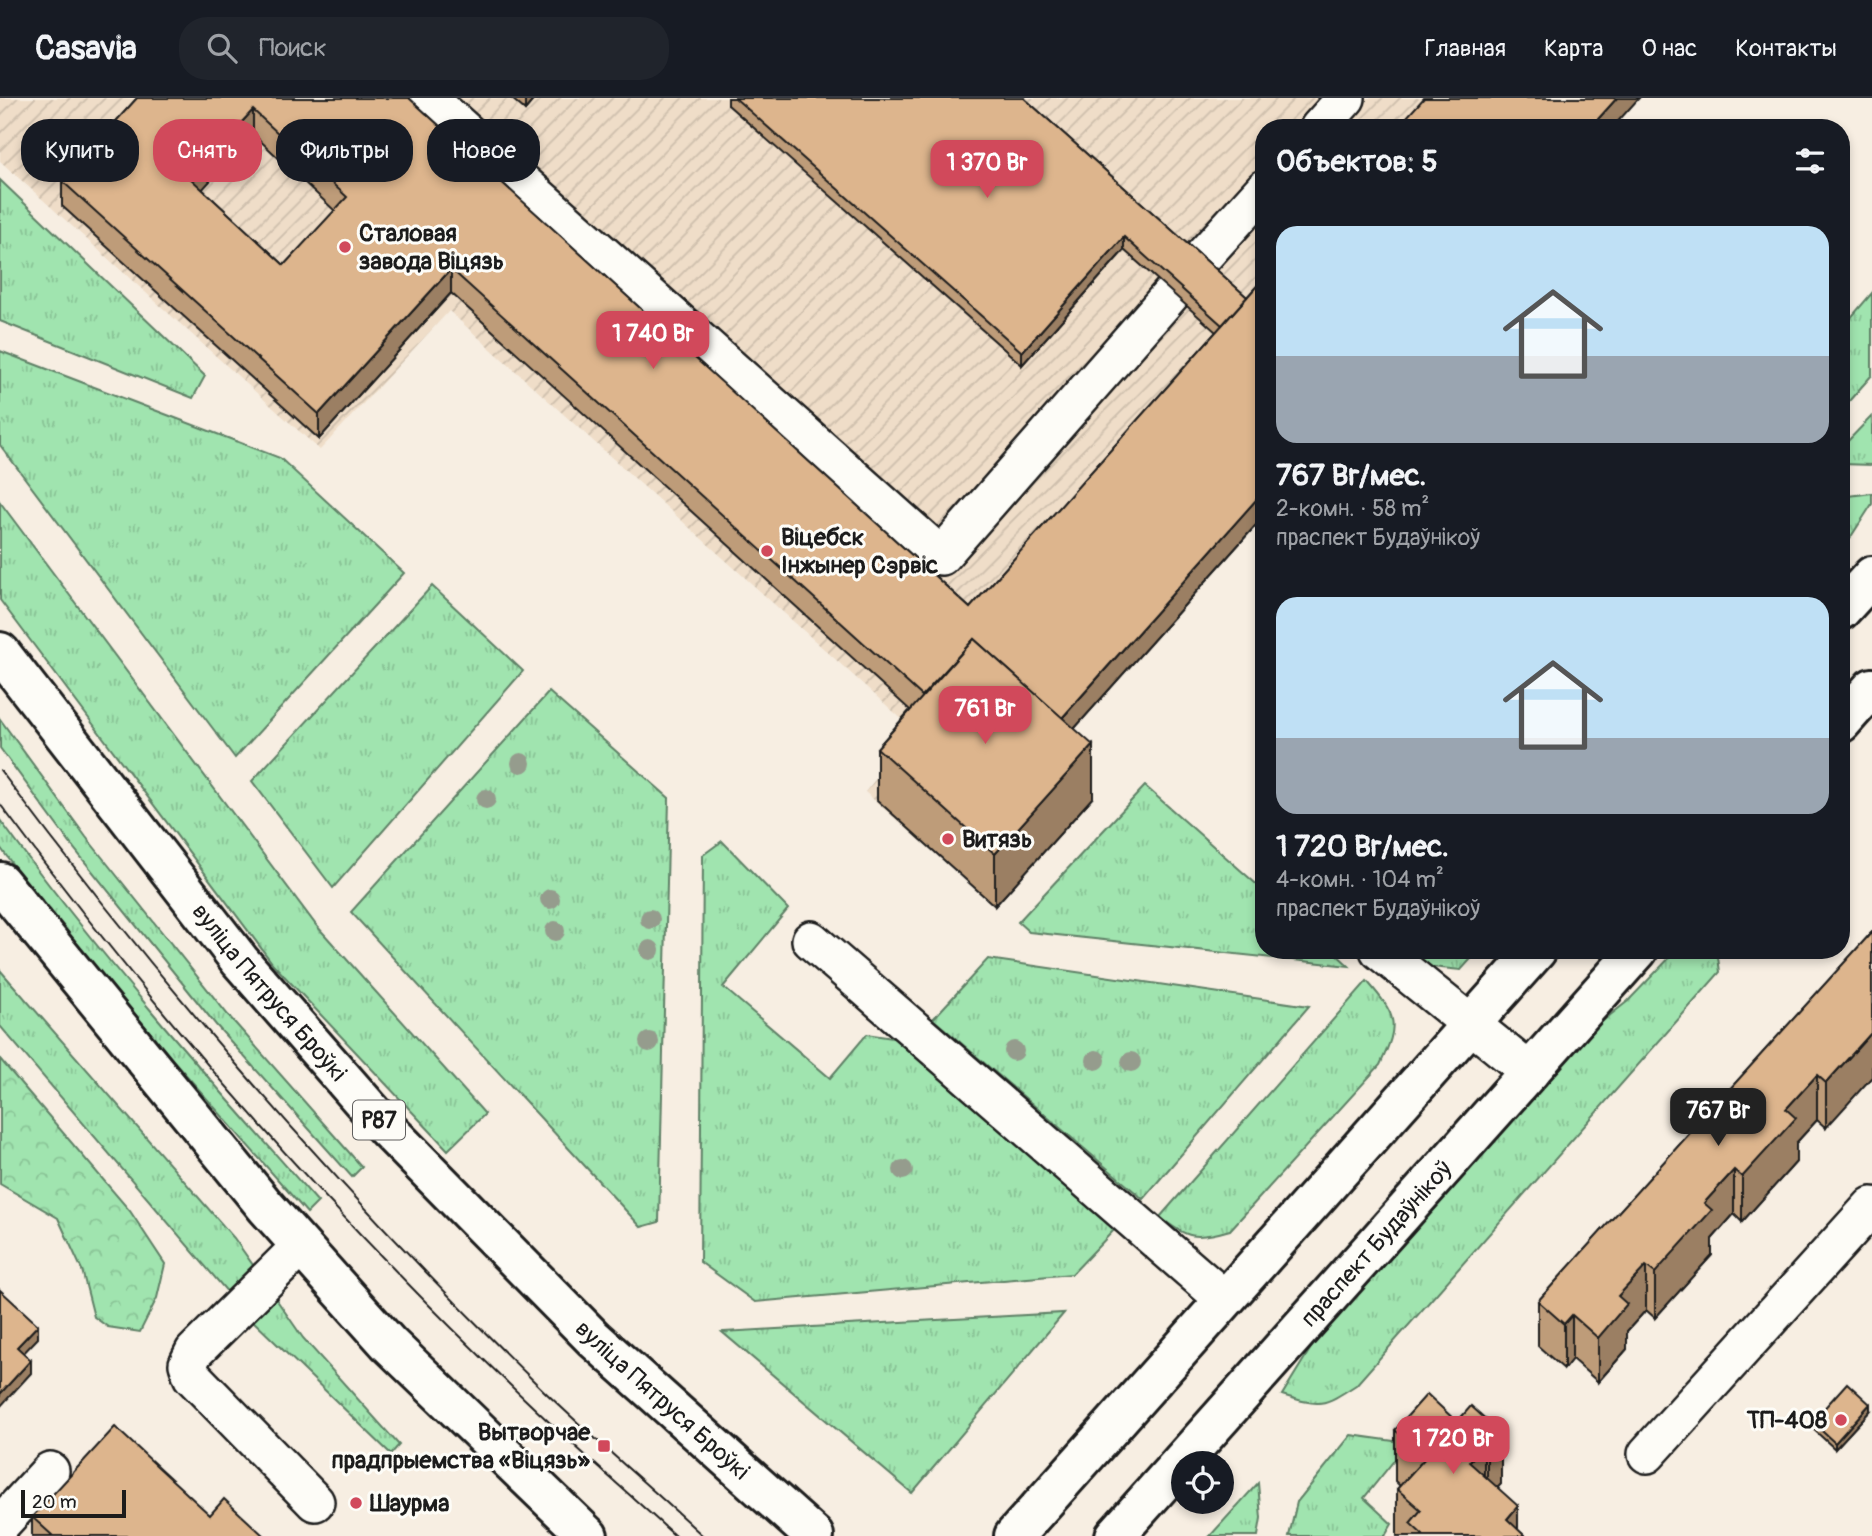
<!DOCTYPE html>
<html lang="ru">
<head>
<meta charset="utf-8">
<style>
  :root { --surface:#171b24; --page:#20242c; --text:#f1f3f6; --muted:#9ea1a6; --line:#363941; --accent:#d1495b }
  body { margin:0; font-family:Pangolin,sans-serif; background:var(--page); color:var(--text); height:100vh; display:flex; flex-direction:column; font-size:26px; white-space:nowrap }
  * { box-sizing:border-box; margin:0 }
  p { font-size:23px; color:var(--muted) }
  .icon { flex:none; width:38px; height:38px; fill:none; stroke:currentColor; stroke-width:2; stroke-linecap:round; stroke-linejoin:round }
  .map { position:relative; flex:1; overflow:hidden }
  .sheet { position:absolute; left:1255px; top:21px; width:595px; height:840px; display:flex; flex-direction:column; background:var(--surface); border-radius:28px; box-shadow:0 4px 10px #0003 }
  .sheet>* { flex:none }
  .guide { position:absolute; left:21px; top:21px; width:665px; height:63px; display:flex; gap:14px }
  .fabs { position:absolute; left:1171px; top:1353px; display:grid; gap:14px }
  .fabs a { display:grid; place-items:center; width:63px; height:63px; border-radius:50%; background:var(--surface); box-shadow:0 4px 10px #0003; font-size:35px }
  .scale { position:absolute; left:21px; bottom:18px; width:105px; box-sizing:border-box; padding-left:7px; border:4px solid #1c1c1c; border-top:0; font-size:19px; line-height:24px; white-space:nowrap; color:#1c1c1c; -webkit-text-stroke:5px #fdfcf7; paint-order:stroke }
  .price { position:absolute; translate:-50% -60px; padding:0 16px; border-radius:14px; background:var(--accent); color:#fff; font-size:23px; line-height:46px; filter:drop-shadow(0 2px 4px #0008) }
  .price::after { content:''; position:absolute; left:50%; top:42px; width:21px; height:16px; margin-left:-10px; background:inherit; clip-path:polygon(0 0,100% 0,50% 100%) }
  .price.active { background:#222; color:#fff }
  ul { padding:0; list-style:none }
  li { display:grid; align-content:center; gap:14px; height:371px; padding:0 21px }
  li span { display:grid; place-items:center; height:217px; border-radius:21px; color:#555 }
  li>.icon { margin-inline-start:auto }
  span .icon { width:126px; height:126px; fill:#fffc; stroke-width:1 }
  li b { font-size:30px }
  h2 { display:flex; justify-content:space-between; align-items:center; height:84px; padding:0 21px; font-size:30px }
  .tag { padding:0 24px; border-radius:28px; background:var(--surface); box-shadow:0 4px 10px #0003; font-size:24px; line-height:63px }
  .tag.active { background:var(--accent); color:#fff }
  header { display:flex; align-items:center; gap:42px; box-sizing:border-box; height:98px; padding:0 35px; background:var(--surface); border-bottom:2px solid var(--line) }
  header strong { font-size:33px }
  nav { display:flex; gap:38px; margin-inline-start:auto; font-size:24px }
  .search { width:490px; height:63px; background:var(--page); display:flex; align-items:center; gap:18px; box-sizing:border-box; padding:0 24px; border-radius:28px; color:var(--muted); font-size:26px }
  .map>svg:first-child { display:block }
  .industrial { fill:url(#industrial-furrows) }
  .grass { fill:url(#grass-tufts); stroke:#5e8066; stroke-width:2 }
  .forest { fill:url(#forest-crowns); stroke:#5e8066; stroke-width:2 }
  .lines { fill:none; stroke-linecap:round; stroke-linejoin:round }
  .minor-casing { stroke:#1c1c1c; stroke-width:42 }
  .major-casing { stroke:#1c1c1c; stroke-width:44 }
  .minor { stroke:#fdfcf7; stroke-width:37 }
  .major { stroke:#fdfcf7; stroke-width:38 }
  .tram { stroke:#1c1c1c; stroke-width:2 }
  .tree { fill:#959c8d }
  .wall { fill:#be9c79; stroke:#1c1c1c; stroke-width:2; fill-rule:evenodd }
  .shaded-wall { fill:#9b7f63; stroke:#1c1c1c; stroke-width:2 }
  .building { fill:#ddb58d; stroke:#1c1c1c; stroke-width:2; fill-rule:evenodd }
  .poi-dot { fill:#d1495b; stroke:#fdfcf7; stroke-width:2.5 }
  .labels { text-anchor:middle; stroke-width:6; stroke-linejoin:round; paint-order:stroke }
  .shield { fill:#fdfcf7; stroke:#605f5e; stroke-width:2 }
  .shield-label { font-size:23px; font-weight:bold; fill:#1c1c1c }
  .poi-label { font-size:24px; font-weight:bold; fill:#1c1c1c; stroke:#fdfcf7; text-anchor:start }
  .street-label { font-size:24px; fill:#1c1c1c; stroke:#fdfcf7 }
</style>
</head>
<body>
<header>
<strong>Casavia</strong>
<div class="search"><svg class="icon" aria-label="search" viewBox="0 0 24 24"><circle cx="10" cy="10" r="6"/><path d="M15 15l6 6"/></svg>Поиск</div>
<nav><a>Главная</a><a>Карта</a><a>О нас</a><a>Контакты</a></nav>
</header>
<div class="map">
<svg width="1872" height="1438" viewBox="0 0 1872 1438">
  <defs>
    <pattern id="industrial-furrows" width="10" height="10" patternUnits="userSpaceOnUse" patternTransform="scale(1.75)"><rect width="10" height="10" fill="#efddc8"/><path d="M-1 1l2-2M0 10L10 0M9 11l2-2" fill="none" stroke="#ccbdab"/></pattern>
    <pattern id="grass-tufts" width="24" height="20" patternUnits="userSpaceOnUse" patternTransform="scale(1.75)"><rect width="24" height="20" fill="#a0e4af"/><path d="M3 7l-1-3M5 7V3M7 7l1-3M15 17l-1-3M17 17v-4M19 17l1-3" fill="none" stroke="#89c396"/></pattern>
    <pattern id="forest-crowns" width="20" height="18" patternUnits="userSpaceOnUse" patternTransform="scale(1.75)"><rect width="20" height="18" fill="#a0e4af"/><path d="M2 6a3 3 0 1 1 6 0M12 15a3 3 0 1 1 6 0" fill="none" stroke="#89c396"/></pattern>
  </defs>
  <rect width="100%" height="100%" fill="#f7eee2"/>
  <filter id="ink" filterUnits="userSpaceOnUse"><feTurbulence type="fractalNoise" baseFrequency=".0143" numOctaves="2"/><feDisplacementMap in="SourceGraphic" scale="14" xChannelSelector="R" yChannelSelector="G"/><feConvolveMatrix kernelMatrix="1 2 1 2 8 2 1 2 1" color-interpolation-filters="sRGB"/></filter>
  <g filter="url(#ink)">
    <path class="industrial" d="M 0,0 L 1632,0 L 1606,30 L 1264,30 L 1263,415 L 1049,657 L 1094,698 L 995,808 L 865,694 L 915,633 L 449,213 L 320,352 L 0,63 Z"/>
    <g class="grass">
      <path d="M 0,82 L 205,278 L 193,300 L 0,223 Z"/>
      <path d="M 1872,195 L 1872,277 L 1841,312 L 1841,231 Z"/>
      <path d="M 0,253 L 280,360 L 404,475 L 235,660 L 0,347 Z"/>
      <path d="M 1872,318 L 1872,367 L 1841,366 L 1841,350 Z"/>
      <path d="M 1872,395 L 1872,406 L 1841,454 L 1841,399 Z"/>
      <path d="M 0,404 L 316,827 L 485,1016 L 448,1052 L 273,866 L 0,502 Z"/>
      <path d="M 432,488 L 523,573 L 333,790 L 252,683 Z"/>
      <path d="M 549,594 L 669,700 L 659,1124 L 641,1129 L 351,814 Z"/>
      <path d="M 0,621 L 86,739 L 228,917 L 362,1069 L 352,1079 L 216,927 L 72,748 L 0,650 Z"/>
      <path d="M 1145,688 L 1263,792 L 1264,852 L 1332,852 L 1349,868 L 1029,834 L 1018,824 Z"/>
      <path d="M 0,722 C 98,856 208,980 318,1104 L 307,1115 L 173,962 L 26,785 L 0,749 Z"/>
      <path d="M 722,743 L 788,811 L 723,889 L 830,980 L 867,936 L 899,941 L 1115,1131 L 1072,1176 L 755,1204 L 700,1164 L 703,757 Z"/>
      <path d="M 1393,852 L 1479,852 L 1461,872 L 1412,867 Z"/>
      <path d="M 1677,852 L 1717,852 L 1720,874 L 1356,1287 C 1322,1309 1321,1309 1282,1297 L 1333,1214 L 1590,933 L 1628,903 Z"/>
      <path d="M 988,861 L 1309,908 L 1143,1101 L 933,921 Z"/>
      <path d="M 0,872 L 234,1140 L 255,1170 L 229,1196 L 0,928 Z"/>
      <path d="M 1367,883 C 1397,918 1400,925 1380,967 L 1230,1132 C 1196,1142 1187,1141 1160,1119 Z"/>
      <path d="M 274,1198 L 303,1240 L 399,1347 L 391,1356 L 251,1221 Z"/>
      <path d="M 1064,1215 L 912,1395 L 722,1234 Z"/>
      <path d="M 1351,1337 L 1408,1345 L 1364,1400 L 1392,1426 L 1385,1438 L 1289,1438 L 1297,1404 Z"/>
      <path d="M 1258,1385 L 1261,1420 L 1258,1438 L 1210,1438 Z"/>
    </g>
    <path class="forest" d="M 0,961 L 130,1113 L 165,1166 L 157,1200 L 140,1234 L 108,1229 L 94,1219 L 82,1172 L 58,1120 L 0,1086 Z"/>
    <g class="lines">
      <g class="minor-casing">
        <g id="minor">
          <path d="M 428,0 L 941,458 L 1172,195"/>
          <path d="M 1319,30 L 1346,0"/>
          <path d="M 1196,166 L 1264,91"/>
          <path d="M 811,842 L 1224,1201"/>
          <path d="M 1379,852 L 1530,974"/>
          <path d="M 301,1148 L 194,1254 L 188,1266 L 192,1278 L 315,1404"/>
          <path d="M 1647,1356 L 1872,1108"/>
          <path d="M 0,1427 L 50,1373"/>
        </g>
      </g>
      <g class="major-casing">
        <g id="major">
          <path d="M 1841,512 L 1872,478"/>
          <path id="s1" d="M 0,554 L 240,863 L 387,1031 L 594,1241 L 814,1438"/>
          <path d="M 1841,625 L 1872,590"/>
          <path d="M 0,784 L 266,1109 L 389,1246 L 588,1438"/>
          <path d="M 1014,1438 L 1537,852"/>
          <path id="s2" d="M 1115,1438 L 1638,852"/>
        </g>
      </g>
      <use href="#minor" class="minor"/>
      <use href="#major" class="major"/>
      <g class="tram">
        <path d="M 0,672 C 164,892 346,1100 543,1292 C 595,1342 650,1389 703,1438"/>
        <path d="M 0,706 C 159,921 337,1123 531,1307 C 578,1352 627,1394 675,1438"/>
      </g>
    </g>
    <g class="tree">
      <circle cx="521" cy="665" r="10"/>
      <circle cx="486" cy="701" r="10"/>
      <circle cx="550" cy="801" r="10"/>
      <circle cx="650" cy="821" r="10"/>
      <circle cx="555" cy="833" r="10"/>
      <circle cx="650" cy="852" r="10"/>
      <circle cx="649" cy="944" r="10"/>
      <circle cx="1014" cy="953" r="10"/>
      <circle cx="1096" cy="962" r="10"/>
      <circle cx="1131" cy="964" r="10"/>
      <circle cx="903" cy="1072" r="10"/>
    </g>
    <g class="wall">
      <path d="M 137,0 L 409,0 L 970,510 L 1216,234 L 1124,152 L 1022,267 L 728,7 L 728,0 L 1024,0 L 1247,199 L 1264,180 L 1264,418 L 1074,631 L 1093,699 L 995,808 L 877,702 L 877,650 L 910,612 L 451,195 L 319,341 L 62,108 L 62,83 ZM 253,36 L 335,113 L 284,167 L 202,91 Z"/>
      <path d="M 511,0 L 535,0 L 525,12 Z"/>
      <path d="M 1872,834 L 1826,1030 L 1817,1022 L 1796,1045 L 1796,1064 L 1742,1124 L 1734,1116 L 1712,1141 L 1712,1157 L 1655,1220 L 1646,1212 L 1627,1233 L 1627,1251 L 1598,1284 L 1572,1261 L 1564,1271 L 1538,1248 L 1538,1203 Z"/>
      <path d="M 1870,1313 L 1835,1351 L 1812,1330 L 1812,1324 Z"/>
      <path d="M 1457,1324 L 1501,1335 L 1501,1386 L 1497,1390 L 1518,1432 L 1525,1438 L 1397,1438 L 1397,1391 L 1400,1388 L 1395,1383 L 1395,1332 Z"/>
      <path d="M 210,1417 L 264,1438 L 32,1438 L 32,1419 Z"/>
    </g>
    <g class="shaded-wall">
      <path d="M 525,0 L 535,0 L 525,12 Z"/>
      <path d="M 1617,0 L 1639,0 L 1612,30 L 1590,30 Z"/>
      <path d="M 253,12 L 253,36 L 190,105 L 190,80 Z"/>
      <path d="M 1124,139 L 1124,152 L 1022,267 L 1022,254 Z"/>
      <path d="M 451,171 L 451,195 L 319,341 L 319,316 Z"/>
      <path d="M 1264,393 L 1264,418 L 1049,659 L 1049,635 Z"/>
      <path d="M 1093,647 L 1093,699 L 995,808 L 995,756 Z"/>
      <path d="M 1872,934 L 1872,979 L 1826,1030 L 1826,985 Z"/>
      <path d="M 1817,977 L 1817,1022 L 1796,1045 L 1796,1064 L 1742,1124 L 1742,1079 L 1786,1011 Z"/>
      <path d="M 1734,1072 L 1734,1116 L 1712,1141 L 1712,1157 L 1655,1220 L 1655,1175 L 1704,1105 Z"/>
      <path d="M 1646,1168 L 1646,1212 L 1627,1233 L 1627,1251 L 1598,1284 L 1598,1240 L 1618,1198 Z"/>
      <path d="M 1572,1217 L 1572,1261 L 1564,1271 L 1564,1226 Z"/>
      <path d="M 38,1227 L 38,1240 L 17,1262 L 17,1249 Z"/>
      <path d="M 31,1262 L 31,1275 L 0,1309 L 0,1296 Z"/>
      <path d="M 1870,1306 L 1870,1313 L 1835,1351 L 1835,1345 Z"/>
      <path d="M 1501,1335 L 1501,1386 L 1487,1401 L 1487,1349 Z"/>
      <path d="M 1484,1347 L 1484,1398 L 1469,1364 Z"/>
      <path d="M 1518,1408 L 1518,1438 L 1507,1421 Z"/>
    </g>
    <g class="building">
      <path d="M 137,0 L 409,0 L 970,510 L 1264,180 L 1264,393 L 1062,620 L 974,541 L 922,598 L 451,171 L 319,316 L 62,83 ZM 253,12 L 347,99 L 284,167 L 190,80 Z"/>
      <path d="M 735,0 L 1024,0 L 1247,199 L 1222,227 L 1124,139 L 1022,254 Z"/>
      <path d="M 1424,0 L 1617,0 L 1590,30 L 1397,30 Z"/>
      <path d="M 974,541 L 1093,647 L 995,756 L 877,650 Z"/>
      <path d="M 1872,834 L 1872,934 L 1826,985 L 1817,977 L 1786,1011 L 1796,1020 L 1742,1079 L 1734,1072 L 1704,1105 L 1712,1112 L 1655,1175 L 1646,1168 L 1618,1198 L 1627,1206 L 1598,1240 L 1572,1217 L 1564,1226 L 1538,1203 Z"/>
      <path d="M 0,1192 L 38,1227 L 17,1249 L 31,1262 L 0,1296 Z"/>
      <path d="M 1847,1285 L 1870,1306 L 1835,1345 L 1812,1324 Z"/>
      <path d="M 1427,1296 L 1457,1324 L 1471,1308 L 1501,1335 L 1487,1349 L 1484,1347 L 1469,1364 L 1518,1408 L 1507,1421 L 1525,1438 L 1424,1438 L 1410,1425 L 1421,1412 L 1397,1391 L 1426,1359 L 1395,1332 Z"/>
      <path d="M 115,1329 L 210,1417 L 224,1401 L 264,1438 L 53,1438 L 32,1419 Z"/>
    </g>
  </g>
  <g class="poi-dot">
    <circle cx="345" cy="149" r="7"/>
    <circle cx="767" cy="453" r="7"/>
    <circle cx="948" cy="741" r="7"/>
    <circle cx="1841" cy="1322" r="7"/>
    <rect x="597" y="1341" width="14" height="14" rx="3.5"/>
    <circle cx="356" cy="1405" r="7"/>
  </g>
  <g class="labels">
    <rect class="shield" x="353" y="1002.5" width="52" height="39" rx="5"/>
    <g class="shield-label">
      <text x="379" y="1030">Р87</text>
    </g>
    <g class="poi-label">
      <text x="359" y="143">Сталовая<tspan x="359" dy="28">завода Віцязь</tspan></text>
      <text x="781" y="447">Віцебск<tspan x="781" dy="28">Інжынер Сэрвіс</tspan></text>
      <text x="962" y="749">Витязь</text>
      <text x="1827" y="1330" text-anchor="end">ТП-408</text>
      <text x="590" y="1342" text-anchor="end">Вытворчае<tspan x="590" dy="28">прадпрыемства «Віцязь»</tspan></text>
      <text x="370" y="1413">Шаурма</text>
    </g>
    <g class="street-label">
      <text dy="8" stroke="none"><textPath href="#s1" startOffset="434">вуліца Пятруся Броўкі</textPath></text>
      <text dy="8" stroke="none"><textPath href="#s2" startOffset="392">праспект Будаўнікоў</textPath></text>
      <text dy="8" stroke="none"><textPath href="#s1" startOffset="1001">вуліца Пятруся Броўкі</textPath></text>
    </g>
  </g>
</svg>
<div class="fabs">
<a><svg class="icon" aria-label="locate" viewBox="0 0 24 24"><circle cx="12" cy="12" r="6"/><path d="M12 2v4M12 18v4M2 12h4M18 12h4"/></svg></a>
</div>
<div class="scale">20 m</div>
<b class="price" style="left:987px;top:102px">1 370 Br</b>
<b class="price" style="left:653px;top:273px">1 740 Br</b>
<b class="price" style="left:985px;top:648px">761 Br</b>
<b class="price active" style="left:1718px;top:1050px">767 Br</b>
<b class="price" style="left:1453px;top:1378px">1 720 Br</b>
<div class="guide">
<a class="tag">Купить</a>
<a class="tag active">Снять</a>
<a class="tag">Фильтры</a>
<a class="tag">Новое</a>
</div>
<section class="sheet">
<h2>Объектов: 5<svg class="icon" aria-label="filters" viewBox="0 0 24 24"><path d="M4 7h16M4 17h16"/><circle cx="9" cy="7" r="2"/><circle cx="15" cy="17" r="2"/></svg></h2>
<ul>
<li><span style="background:linear-gradient(#bfe0f5 60%,#9aa5b1 0)"><svg class="icon" aria-label="home" viewBox="0 0 24 24"><path d="M3 11l9-7 9 7M6 9v11h12V9"/></svg></span><div><b>767 Br/мес.</b><p>2-комн. · 58 m²</p><p>праспект Будаўнікоў</p></div></li>
<li><span style="background:linear-gradient(#bfe0f5 65%,#9aa5b1 0)"><svg class="icon" aria-label="home" viewBox="0 0 24 24"><path d="M3 11l9-7 9 7M6 9v11h12V9"/></svg></span><div><b>1 720 Br/мес.</b><p>4-комн. · 104 m²</p><p>праспект Будаўнікоў</p></div></li>
</ul>
</section>
</div>
</body>
</html>
